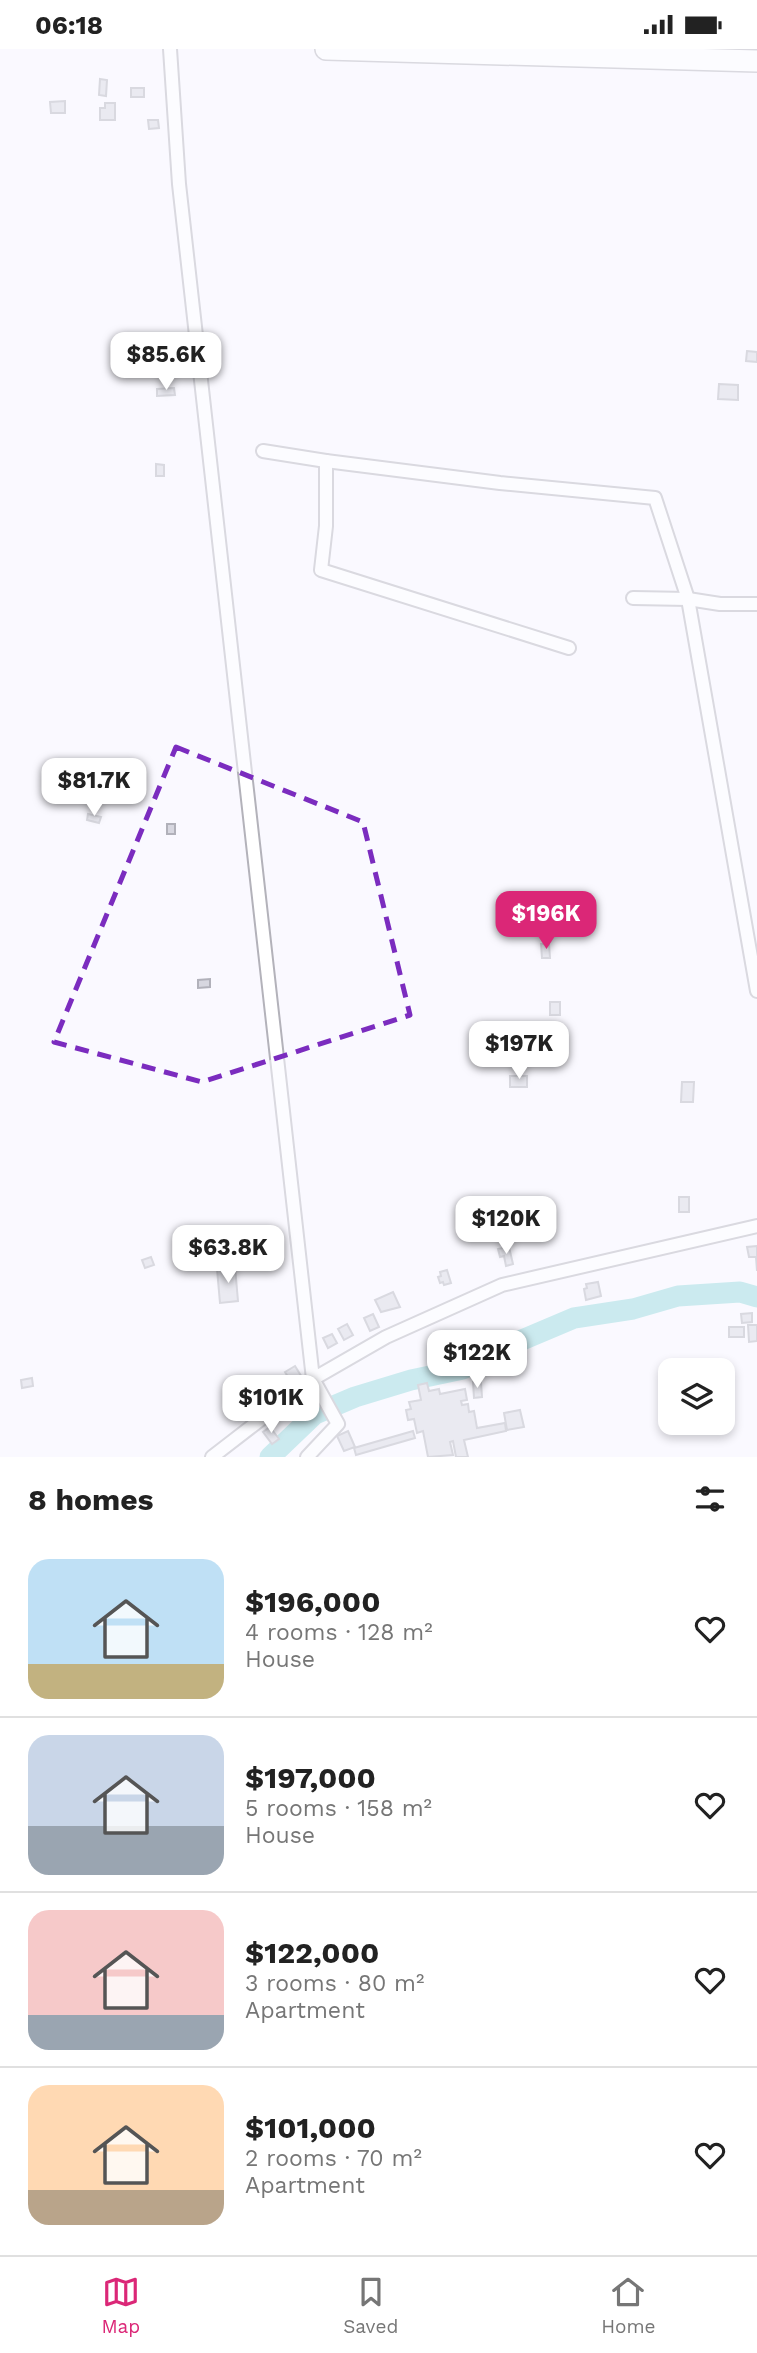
<!DOCTYPE html>
<html lang="en">
<head>
<meta charset="utf-8">
<style>
  :root { --surface:#fff; --page:#f2f2f2; --text:#222; --muted:#767676; --line:#e0e0e0; --accent:#db2777 }
  body { margin:0; font-family:"Work Sans",sans-serif; background:var(--page); color:var(--text); height:100vh; display:flex; flex-direction:column; font-size:26px; white-space:nowrap }
  * { box-sizing:border-box; margin:0 }
  p { font-size:23px; color:var(--muted) }
  .icon { flex:none; width:38px; height:38px; fill:none; stroke:currentColor; stroke-width:2; stroke-linecap:round; stroke-linejoin:round }
  .map { position:relative; height:1408px; overflow:hidden }
  .details { display:flex; flex-direction:column; background:var(--surface); flex:1 }
  .details>* { flex:none }
  .controls { position:absolute; left:658px; top:1309px; display:grid; gap:14px }
  .controls a { display:grid; place-items:center; width:77px; height:77px; border-radius:14px; background:var(--surface); box-shadow:0 4px 10px #0003; font-size:35px }
  .price { position:absolute; translate:-50% -60px; padding:0 16px; border-radius:14px; background:#fff; color:#222; font-size:23px; line-height:46px; filter:drop-shadow(0 2px 4px #0008) }
  .price::after { content:''; position:absolute; left:50%; top:42px; width:21px; height:16px; margin-left:-10px; background:inherit; clip-path:polygon(0 0,100% 0,50% 100%) }
  .price.current { background:var(--accent); color:#fff }
  ul { padding:0; list-style:none }
  li { display:flex; align-items:center; gap:21px; height:175px; padding:0 28px }
  li+li { border-top:2px solid var(--line) }
  li span { display:grid; place-items:center; flex:none; width:196px; height:140px; border-radius:21px; color:#555 }
  li>.icon { margin-inline-start:auto }
  span .icon { width:84px; height:84px; fill:#fffc; stroke-width:1 }
  li b { font-size:30px }
  h2 { display:flex; justify-content:space-between; align-items:center; height:84px; padding:0 28px; font-size:30px }
  .status { display:flex; justify-content:space-between; align-items:center; height:49px; padding:0 35px; background:var(--surface); direction:ltr }
  .status svg { height:19px; fill:currentColor }
  .dock { display:flex; justify-content:space-around; align-items:center; height:98px; border-top:2px solid var(--line); background:var(--surface); font-size:19px; color:var(--muted) }
  .dock a { display:grid; justify-items:center; gap:4px }
  .dock .current { color:var(--accent) }
  .map>svg:first-child { display:block }
  .lines { fill:none; stroke-linecap:round; stroke-linejoin:round }
  .river { stroke:#93d8db; stroke-width:21 }
  .building { fill:#d7d7e0; stroke:#b1b1ba; stroke-width:2 }
  .minor-casing { stroke:#b3b2ba; stroke-width:16 }
  .trunk-casing { stroke:#b3b2ba; stroke-width:24 }
  .minor { stroke:#fff; stroke-width:12 }
  .trunk { stroke:#fff; stroke-width:21 }
  .marked { fill:none; stroke:#7b2cbf; stroke-width:5; stroke-dasharray:14 9; stroke-linejoin:round }
</style>
</head>
<body>
<div class="status"><b>06:18</b><svg viewBox="0 0 49 12"><path d="M0 12V9h3v3zM5 12V6h3v6zM10 12V3h3v9zM15 12V0h3v12zM26 1h20v11H26zM47 4h2v5h-2z"/></svg></div>
<div class="map">
<svg width="757" height="1408" viewBox="0 0 757 1408">
  <rect width="100%" height="100%" fill="#faf9ff"/>
  <g class="lines">
    <path class="river" d="M 270,1408 L 315,1365 L 355,1348 L 411,1331 L 463,1320 L 510,1296 L 574,1269 L 633,1260 L 678,1247 L 740,1243 L 757,1248"/>
  </g>
  <g class="building">
    <path d="M 100,30 L 107,31 L 106,47 L 99,46 Z"/>
    <rect x="131" y="39" width="13" height="9"/>
    <path d="M 65,52 L 65,64 L 51,64 L 50,53 Z"/>
    <path d="M 105,54 L 115,54 L 115,71 L 100,71 L 100,59 L 105,59 Z"/>
    <path d="M 148,71 L 158,71 L 159,79 L 149,80 Z"/>
    <path d="M 747,302 L 757,303 L 757,313 L 746,312 Z"/>
    <path d="M 719,335 L 738,336 L 738,351 L 718,350 Z"/>
    <path d="M 174,339 L 175,346 L 157,347 L 157,340 Z"/>
    <path d="M 156,415 L 164,416 L 164,427 L 156,427 Z"/>
    <path d="M 88,765 L 101,768 L 99,774 L 87,771 Z"/>
    <rect x="167" y="775" width="8" height="10"/>
    <path d="M 541,895 L 549,895 L 550,909 L 542,909 Z"/>
    <path d="M 210,930 L 210,938 L 198,939 L 198,931 Z"/>
    <rect x="550" y="953" width="10" height="13"/>
    <rect x="510" y="1027" width="17" height="11"/>
    <path d="M 682,1033 L 694,1033 L 693,1053 L 681,1053 Z"/>
    <rect x="679" y="1148" width="10" height="15"/>
    <path d="M 757,1197 L 757,1222 L 756,1208 L 749,1208 L 747,1198 Z"/>
    <path d="M 509,1198 L 513,1215 L 506,1217 L 504,1207 L 500,1208 L 498,1200 Z"/>
    <path d="M 151,1208 L 154,1216 L 145,1219 L 142,1211 Z"/>
    <path d="M 235,1218 L 238,1252 L 220,1254 L 217,1220 Z"/>
    <path d="M 447,1221 L 451,1234 L 444,1236 L 443,1233 L 440,1234 L 438,1228 L 441,1227 L 440,1223 Z"/>
    <path d="M 598,1233 L 601,1247 L 586,1251 L 584,1240 L 587,1239 L 586,1235 Z"/>
    <path d="M 393,1243 L 400,1258 L 381,1263 L 375,1251 Z"/>
    <path d="M 752,1264 L 752,1273 L 742,1274 L 741,1265 Z"/>
    <path d="M 373,1265 L 379,1278 L 370,1282 L 364,1269 Z"/>
    <path d="M 347,1275 L 353,1286 L 344,1291 L 338,1280 Z"/>
    <path d="M 748,1276 L 757,1276 L 757,1292 L 749,1293 Z"/>
    <rect x="729" y="1278" width="15" height="10"/>
    <path d="M 332,1285 L 337,1294 L 328,1299 L 323,1289 Z"/>
    <path d="M 295,1317 L 303,1330 L 293,1336 L 285,1323 Z"/>
    <path d="M 32,1329 L 33,1337 L 22,1339 L 21,1331 Z"/>
    <path d="M 473,1333 L 481,1333 L 482,1348 L 474,1349 Z"/>
    <path d="M 427,1334 L 429,1342 L 439,1340 L 440,1345 L 465,1340 L 467,1351 L 461,1352 L 462,1356 L 468,1355 L 469,1363 L 474,1362 L 477,1379 L 505,1374 L 506,1382 L 464,1391 L 468,1408 L 456,1408 L 453,1392 L 450,1393 L 453,1406 L 428,1408 L 423,1382 L 417,1384 L 414,1370 L 408,1371 L 406,1361 L 411,1360 L 409,1353 L 421,1351 L 418,1336 Z"/>
    <path d="M 520,1361 L 524,1378 L 507,1381 L 504,1364 Z"/>
    <path d="M 270,1378 L 279,1390 L 272,1395 L 263,1383 Z"/>
    <path d="M 348,1382 L 355,1398 L 344,1402 L 337,1387 Z"/>
    <path d="M 413,1382 L 415,1389 L 356,1406 L 354,1399 Z"/>
  </g>
  <g class="lines">
    <g class="minor-casing">
      <g id="minor">
        <path d="M 170,0 L 179,135 L 313,1330 L 212,1408"/>
        <path d="M 263,402 L 326,412 L 326,477 L 321,521 L 569,599"/>
        <path d="M 326,412 L 500,434 L 655,449 L 688,550 L 757,942"/>
        <path d="M 633,549 L 688,550 L 720,555 L 757,555"/>
        <path d="M 307,1408 L 338,1375 L 313,1330 L 386,1288 L 502,1236 L 757,1177"/>
      </g>
    </g>
    <g class="trunk-casing">
      <path id="trunk" d="M 326,0 L 757,12"/>
    </g>
    <use href="#minor" class="minor"/>
    <use href="#trunk" class="trunk"/>
  </g>
  <path d="M0 0H757V1408H0ZM 176,698 L 363,773 L 410,966 L 202,1033 L 54,993 Z" fill="#faf9ff" fill-opacity=".55" fill-rule="evenodd"/>
  <path class="marked" d="M 176,698 L 363,773 L 410,966 L 202,1033 L 54,993 Z"/>
</svg>
<div class="controls">
<a><svg class="icon" aria-label="layers" viewBox="0 0 24 24"><path d="M12 4l9 5-9 5-9-5zM3 14l9 5 9-5"/></svg></a>
</div>
<b class="price" style="left:166px;top:343px">$85.6K</b>
<b class="price" style="left:94px;top:769px">$81.7K</b>
<b class="price current" style="left:546px;top:902px">$196K</b>
<b class="price" style="left:519px;top:1032px">$197K</b>
<b class="price" style="left:506px;top:1207px">$120K</b>
<b class="price" style="left:228px;top:1236px">$63.8K</b>
<b class="price" style="left:477px;top:1341px">$122K</b>
<b class="price" style="left:271px;top:1386px">$101K</b>
</div>
<section class="details">
<h2>8 homes<svg class="icon" aria-label="filters" viewBox="0 0 24 24"><path d="M4 7h16M4 17h16"/><circle cx="9" cy="7" r="2"/><circle cx="15" cy="17" r="2"/></svg></h2>
<ul>
<li><span style="background:linear-gradient(#bfe0f5 75%,#c2b280 0)"><svg class="icon" aria-label="home" viewBox="0 0 24 24"><path d="M3 11l9-7 9 7M6 9v11h12V9"/></svg></span><div><b>$196,000</b><p>4 rooms · 128 m²</p><p>House</p></div><svg class="icon" aria-label="heart" viewBox="0 0 24 24"><path d="M12 20l-8-8c-3-5 5-10 8-4 3-6 11-1 8 4z"/></svg></li>
<li><span style="background:linear-gradient(#c9d6e8 65%,#9aa5b1 0)"><svg class="icon" aria-label="home" viewBox="0 0 24 24"><path d="M3 11l9-7 9 7M6 9v11h12V9"/></svg></span><div><b>$197,000</b><p>5 rooms · 158 m²</p><p>House</p></div><svg class="icon" aria-label="heart" viewBox="0 0 24 24"><path d="M12 20l-8-8c-3-5 5-10 8-4 3-6 11-1 8 4z"/></svg></li>
<li><span style="background:linear-gradient(#f6c9c9 75%,#9aa5b1 0)"><svg class="icon" aria-label="home" viewBox="0 0 24 24"><path d="M3 11l9-7 9 7M6 9v11h12V9"/></svg></span><div><b>$122,000</b><p>3 rooms · 80 m²</p><p>Apartment</p></div><svg class="icon" aria-label="heart" viewBox="0 0 24 24"><path d="M12 20l-8-8c-3-5 5-10 8-4 3-6 11-1 8 4z"/></svg></li>
<li><span style="background:linear-gradient(#ffd9b3 75%,#b9a48a 0)"><svg class="icon" aria-label="home" viewBox="0 0 24 24"><path d="M3 11l9-7 9 7M6 9v11h12V9"/></svg></span><div><b>$101,000</b><p>2 rooms · 70 m²</p><p>Apartment</p></div><svg class="icon" aria-label="heart" viewBox="0 0 24 24"><path d="M12 20l-8-8c-3-5 5-10 8-4 3-6 11-1 8 4z"/></svg></li>
</ul>
</section>
<nav class="dock">
<a class="current"><svg class="icon" aria-label="map" viewBox="0 0 24 24"><path d="M3 6l6-2 6 2 6-2v14l-6 2-6-2-6 2zM9 4v14M15 6v14"/></svg>Map</a>
<a><svg class="icon" aria-label="saved" viewBox="0 0 24 24"><path d="M7 4h10v16l-5-4-5 4z"/></svg>Saved</a>
<a><svg class="icon" aria-label="home" viewBox="0 0 24 24"><path d="M3 11l9-7 9 7M6 9v11h12V9"/></svg>Home</a>
</nav>
</body>
</html>
